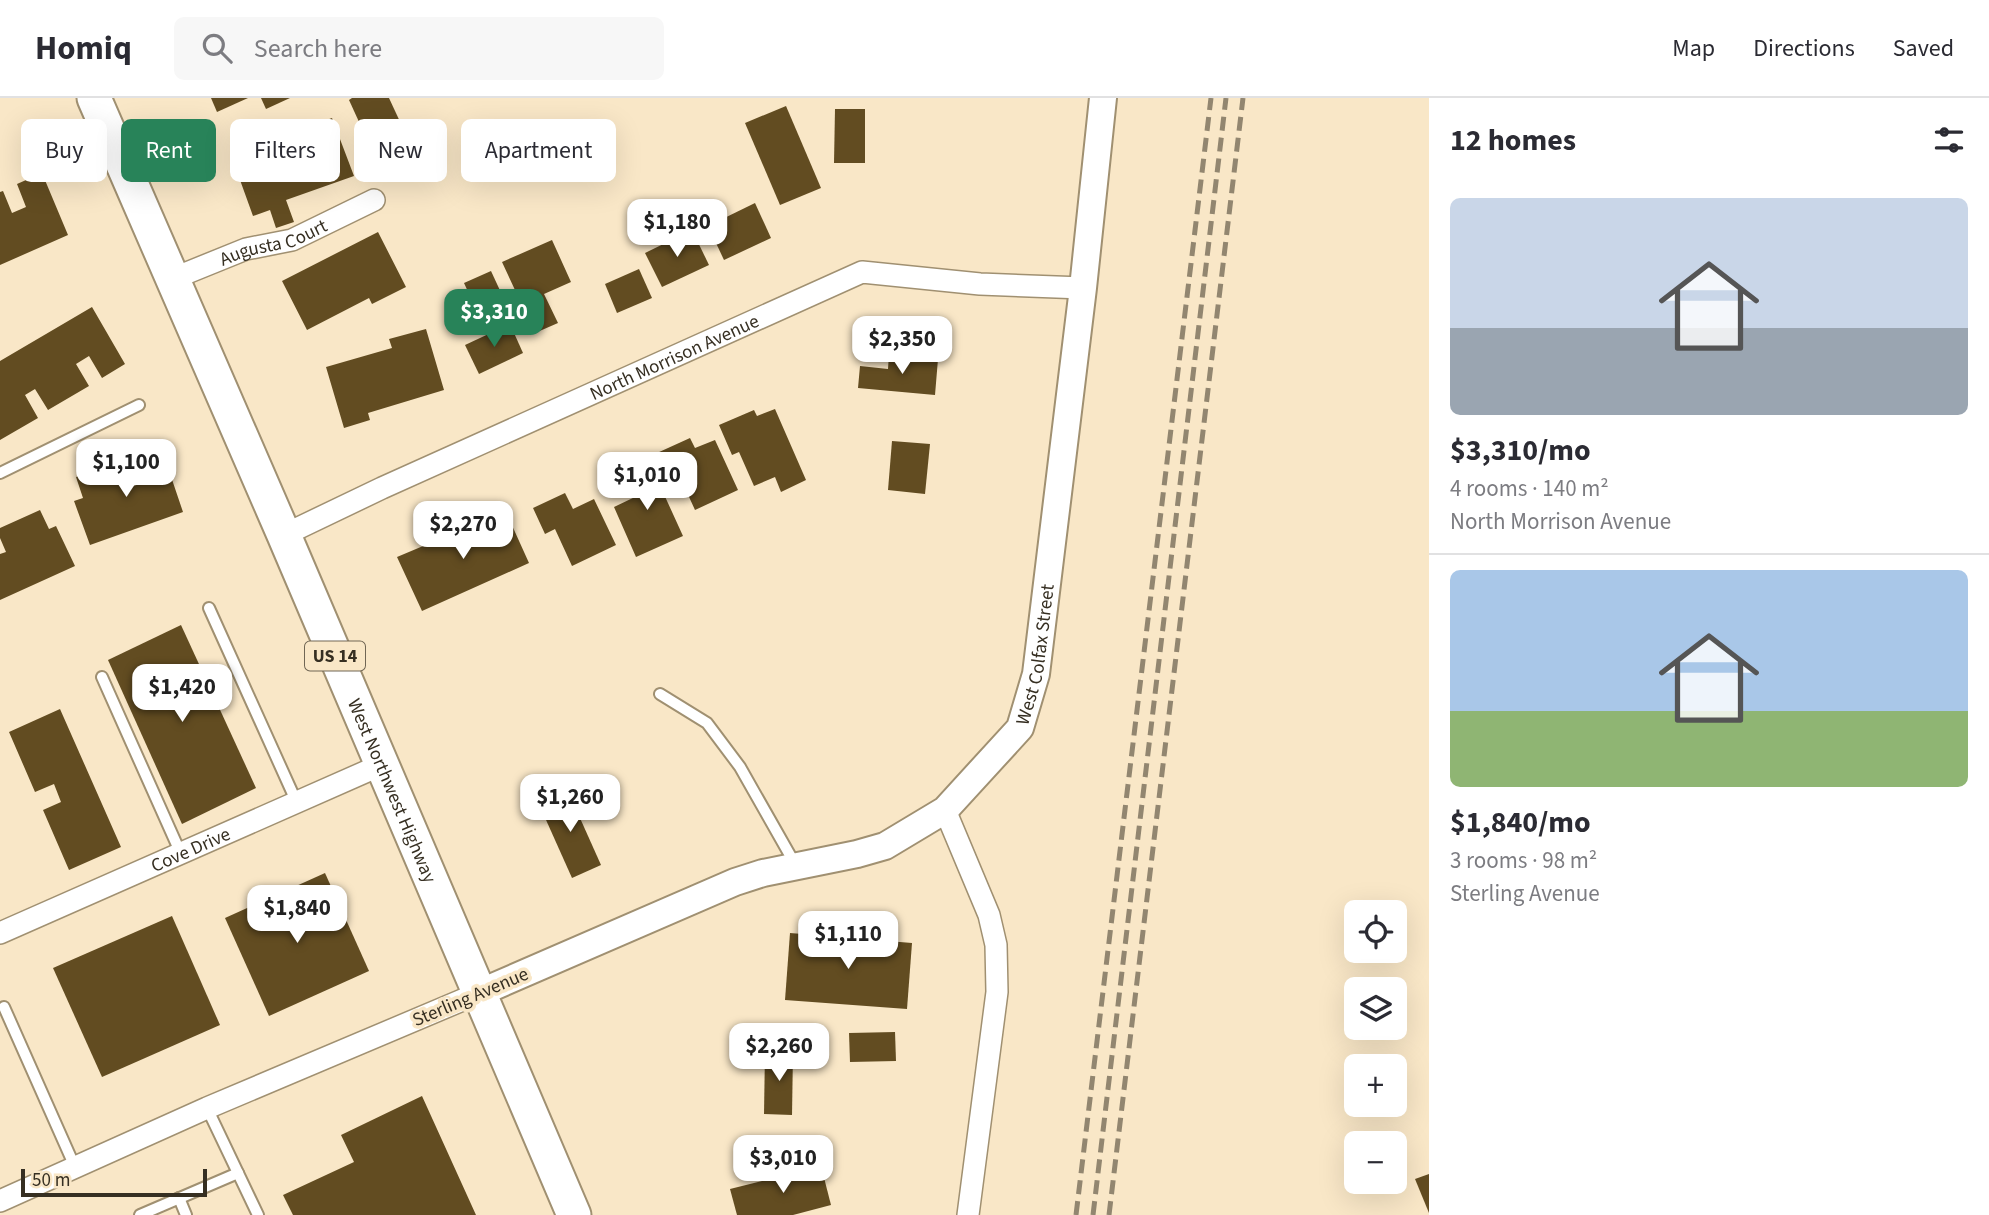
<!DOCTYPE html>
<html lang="en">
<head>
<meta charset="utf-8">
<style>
  :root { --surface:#fff; --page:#f7f7f7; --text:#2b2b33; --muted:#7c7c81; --line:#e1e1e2; --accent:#288359 }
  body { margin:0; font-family:"Source Sans 3",sans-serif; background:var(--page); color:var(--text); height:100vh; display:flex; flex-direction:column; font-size:26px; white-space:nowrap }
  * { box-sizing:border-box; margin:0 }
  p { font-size:23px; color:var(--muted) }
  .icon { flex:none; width:38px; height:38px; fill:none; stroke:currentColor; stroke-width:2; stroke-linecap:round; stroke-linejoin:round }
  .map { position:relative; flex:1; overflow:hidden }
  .drawer { display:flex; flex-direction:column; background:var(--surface); width:560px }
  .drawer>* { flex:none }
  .guide { position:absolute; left:21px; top:21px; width:665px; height:63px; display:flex; gap:14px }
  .tools { position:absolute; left:1344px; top:802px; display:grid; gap:14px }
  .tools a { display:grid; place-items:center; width:63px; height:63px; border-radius:10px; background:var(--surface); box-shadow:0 7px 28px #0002; font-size:35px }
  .scale { position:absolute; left:21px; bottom:18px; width:186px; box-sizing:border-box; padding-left:7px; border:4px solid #362f22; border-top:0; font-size:19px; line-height:24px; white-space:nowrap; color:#362f22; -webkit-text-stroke:5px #f9e7c7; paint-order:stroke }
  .price { position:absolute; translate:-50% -60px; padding:0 16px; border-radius:14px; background:#fff; color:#222; font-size:23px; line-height:46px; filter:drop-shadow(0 2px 4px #0008) }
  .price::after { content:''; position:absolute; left:50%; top:42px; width:21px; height:16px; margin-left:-10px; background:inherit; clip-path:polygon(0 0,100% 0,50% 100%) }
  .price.selected { background:var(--accent); color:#fff }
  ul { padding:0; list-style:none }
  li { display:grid; align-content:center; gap:14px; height:371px; padding:0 21px }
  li+li { border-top:2px solid var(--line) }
  li span { display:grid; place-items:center; height:217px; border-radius:10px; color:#555 }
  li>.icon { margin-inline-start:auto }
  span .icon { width:126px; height:126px; fill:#fffc; stroke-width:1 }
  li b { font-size:30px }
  h2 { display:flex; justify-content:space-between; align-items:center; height:84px; padding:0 21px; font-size:30px }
  .pill { padding:0 24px; border-radius:10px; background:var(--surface); box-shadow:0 7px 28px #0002; font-size:24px; line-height:63px }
  .pill.selected { background:var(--accent); color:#fff }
  header { display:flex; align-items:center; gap:42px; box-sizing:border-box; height:98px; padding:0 35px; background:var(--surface); border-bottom:2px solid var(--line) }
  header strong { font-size:33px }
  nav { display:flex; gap:38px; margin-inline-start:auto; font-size:24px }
  .search { width:490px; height:63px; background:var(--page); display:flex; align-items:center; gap:18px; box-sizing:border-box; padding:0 24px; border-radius:10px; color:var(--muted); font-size:26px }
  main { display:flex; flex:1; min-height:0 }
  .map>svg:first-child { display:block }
  .building { fill:#624c21 }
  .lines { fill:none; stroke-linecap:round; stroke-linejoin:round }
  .service-casing { stroke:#a09071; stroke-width:14 }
  .minor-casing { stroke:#a09071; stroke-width:24 }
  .tertiary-casing { stroke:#a09071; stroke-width:30 }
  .primary-casing { stroke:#a09071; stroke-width:37 }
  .service { stroke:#fff; stroke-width:10 }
  .minor { stroke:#fff; stroke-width:21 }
  .tertiary { stroke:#fff; stroke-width:26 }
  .primary { stroke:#fff; stroke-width:33 }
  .rail { stroke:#928670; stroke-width:5; stroke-dasharray:14 7; stroke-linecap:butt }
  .labels { text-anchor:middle; stroke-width:7; stroke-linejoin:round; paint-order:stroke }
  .shield { fill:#f9e7c7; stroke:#706654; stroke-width:2 }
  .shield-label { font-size:18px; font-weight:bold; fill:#362f22 }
  .street-label { font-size:19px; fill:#362f22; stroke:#f9e7c7 }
</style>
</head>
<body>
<header>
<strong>Homiq</strong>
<div class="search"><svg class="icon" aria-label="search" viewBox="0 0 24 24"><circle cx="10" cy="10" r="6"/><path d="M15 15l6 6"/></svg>Search here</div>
<nav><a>Map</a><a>Directions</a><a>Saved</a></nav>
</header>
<main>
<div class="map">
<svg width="1429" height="1117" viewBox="0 0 1429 1117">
  <rect width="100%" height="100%" fill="#f9e7c7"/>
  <g class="building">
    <path d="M 211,0 L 248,0 L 217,14 Z"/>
    <path d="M 261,0 L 290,0 L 266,11 Z"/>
    <path d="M 352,0 L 389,0 L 415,56 L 381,72 L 349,2 Z"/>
    <path d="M 786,8 L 821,90 L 780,107 L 745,25 Z"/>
    <path d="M 835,11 L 865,11 L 865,65 L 834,65 Z"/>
    <path d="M 332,20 L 354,78 L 286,102 L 294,124 L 276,130 L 270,112 L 253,118 L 231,57 Z"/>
    <path d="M 42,75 L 68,137 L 0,167 L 0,94 L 3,93 L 12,115 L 26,109 L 17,86 Z"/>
    <path d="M 755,105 L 771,140 L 724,162 L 708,128 Z"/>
    <path d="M 692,132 L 709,167 L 662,189 L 645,155 Z"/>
    <path d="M 378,134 L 406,189 L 372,206 L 369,200 L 307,232 L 282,183 Z"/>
    <path d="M 552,142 L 571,184 L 544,196 L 558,225 L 535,235 L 502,164 Z"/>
    <path d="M 639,171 L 652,200 L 617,215 L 605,186 Z"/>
    <path d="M 491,173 L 503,199 L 476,211 L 464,185 Z"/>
    <path d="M 92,209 L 125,266 L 102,280 L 89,258 L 76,266 L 89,288 L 48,312 L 35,291 L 25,297 L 38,320 L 0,342 L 0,263 Z"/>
    <path d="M 510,226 L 523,255 L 479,276 L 465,247 Z"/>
    <path d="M 426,231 L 444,292 L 368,315 L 370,322 L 344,330 L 326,269 L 392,250 L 389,241 Z"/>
    <path d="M 889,256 L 938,261 L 935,297 L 858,290 L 860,268 L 888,271 Z"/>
    <path d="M 775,311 L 806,382 L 781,394 L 775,379 L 754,388 L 739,354 L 732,357 L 719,327 L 754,312 L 757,318 Z"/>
    <path d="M 690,340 L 695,350 L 715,342 L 738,392 L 695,412 L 679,377 L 669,381 L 657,355 Z"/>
    <path d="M 892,343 L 930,346 L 925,396 L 888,392 Z"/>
    <path d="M 162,352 L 183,414 L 90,447 L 74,403 L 83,400 L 76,379 L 120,364 L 129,390 L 144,384 L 136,361 Z"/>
    <path d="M 647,359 L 683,438 L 636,459 L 614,409 L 637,398 L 624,370 Z"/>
    <path d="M 565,395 L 573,411 L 594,401 L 616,447 L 572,468 L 555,431 L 545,436 L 533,410 Z"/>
    <path d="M 40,412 L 49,431 L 56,428 L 75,468 L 0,502 L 0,456 L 6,454 L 0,440 L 0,430 Z"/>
    <path d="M 506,414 L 529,465 L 422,513 L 397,459 L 435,443 L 436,445 Z"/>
    <path d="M 181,527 L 256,690 L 182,726 L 108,562 Z"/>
    <path d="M 60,611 L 121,749 L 69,772 L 43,712 L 61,704 L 54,686 L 35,694 L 9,634 Z"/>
    <path d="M 567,691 L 601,767 L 572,780 L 538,704 Z"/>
    <path d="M 325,775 L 369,873 L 269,918 L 225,820 Z"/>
    <path d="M 172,818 L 220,927 L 102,979 L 53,870 Z"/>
    <path d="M 790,835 L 912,845 L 907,911 L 785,902 Z"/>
    <path d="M 895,934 L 896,963 L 850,964 L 849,935 Z"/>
    <path d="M 765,953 L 793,953 L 792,1017 L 764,1016 Z"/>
    <path d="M 422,998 L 476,1117 L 293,1117 L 283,1097 L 354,1064 L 341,1037 Z"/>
    <path d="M 821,1068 L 831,1107 L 793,1117 L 737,1117 L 730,1091 Z"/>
    <path d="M 1429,1076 L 1429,1115 L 1415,1081 Z"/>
  </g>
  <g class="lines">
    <g class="service-casing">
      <g id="service">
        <path d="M 0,375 L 139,307"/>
        <path d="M 209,510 L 297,705"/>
        <path d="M 102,579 L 181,756"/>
        <path d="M 660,596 L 707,625 L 740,669 L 795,766"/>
        <path d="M 4,909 L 75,1069"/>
        <path d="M 207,1010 L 258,1117"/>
        <path d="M 179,1100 L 186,1117"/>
        <path d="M 140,1117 L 238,1075"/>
      </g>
    </g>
    <g class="minor-casing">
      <g id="minor">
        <path id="s1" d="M 172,181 L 246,151 L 292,142 L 374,102"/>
        <path id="s2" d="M 284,437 L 382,390 L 862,174 L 980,186 L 1083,190"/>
        <path d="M 945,712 L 989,817 L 996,847 L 997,894 L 968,1117"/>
        <path id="s3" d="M 0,835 L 381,667"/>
        <path d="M 0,1103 L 207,1010 L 479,895"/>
      </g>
    </g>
    <g class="tertiary-casing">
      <g id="tertiary">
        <path id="s4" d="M 479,895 L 735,784 L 763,775 L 857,756 L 885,748 L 945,712 L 1020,630 L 1036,576 L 1083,190 L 1103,0"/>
      </g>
    </g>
    <g class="primary-casing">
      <g id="primary">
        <path id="s5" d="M 94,0 L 284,437 L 574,1117"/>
      </g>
    </g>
    <use href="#service" class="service"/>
    <use href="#minor" class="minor"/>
    <use href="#tertiary" class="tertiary"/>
    <use href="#primary" class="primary"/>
    <g class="rail">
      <path d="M 1076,1117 L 1211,0"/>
      <path d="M 1093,1117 L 1226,0"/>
      <path d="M 1109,1117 L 1243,0"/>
    </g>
  </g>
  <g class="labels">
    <rect class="shield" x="305" y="543.5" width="60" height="29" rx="5"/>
    <g class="shield-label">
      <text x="335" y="564">US 14</text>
    </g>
    <g class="street-label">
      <text dy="7" stroke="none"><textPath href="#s1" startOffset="108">Augusta Court</textPath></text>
      <text dy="7" stroke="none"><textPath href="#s2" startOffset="429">North Morrison Avenue</textPath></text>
      <text dy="7" stroke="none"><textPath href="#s4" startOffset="690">West Colfax Street</textPath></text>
      <text dy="7" stroke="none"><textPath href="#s5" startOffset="754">West Northwest Highway</textPath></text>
      <text dy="7" stroke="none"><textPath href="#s3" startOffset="208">Cove Drive</textPath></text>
      <text transform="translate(470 898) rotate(-23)" y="7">Sterling Avenue</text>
    </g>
  </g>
</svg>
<div class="tools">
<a><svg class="icon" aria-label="locate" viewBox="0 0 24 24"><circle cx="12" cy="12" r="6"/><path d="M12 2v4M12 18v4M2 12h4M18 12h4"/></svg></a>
<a><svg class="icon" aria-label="layers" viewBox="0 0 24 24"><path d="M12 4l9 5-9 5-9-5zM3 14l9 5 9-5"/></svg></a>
<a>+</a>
<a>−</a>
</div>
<div class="scale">50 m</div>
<b class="price" style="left:677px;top:161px">$1,180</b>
<b class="price selected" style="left:494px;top:251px">$3,310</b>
<b class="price" style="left:902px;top:278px">$2,350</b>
<b class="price" style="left:126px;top:401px">$1,100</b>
<b class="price" style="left:647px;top:414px">$1,010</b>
<b class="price" style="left:463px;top:463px">$2,270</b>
<b class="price" style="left:182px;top:626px">$1,420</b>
<b class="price" style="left:570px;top:736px">$1,260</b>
<b class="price" style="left:297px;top:847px">$1,840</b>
<b class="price" style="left:848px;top:873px">$1,110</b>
<b class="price" style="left:779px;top:985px">$2,260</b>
<b class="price" style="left:783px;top:1097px">$3,010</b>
<div class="guide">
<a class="pill">Buy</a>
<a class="pill selected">Rent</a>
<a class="pill">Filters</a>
<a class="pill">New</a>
<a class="pill">Apartment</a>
</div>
</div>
<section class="drawer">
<h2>12 homes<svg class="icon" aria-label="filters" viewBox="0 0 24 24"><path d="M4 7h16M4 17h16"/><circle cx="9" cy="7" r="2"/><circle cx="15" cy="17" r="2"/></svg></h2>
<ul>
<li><span style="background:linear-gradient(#c9d6e8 60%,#9aa5b1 0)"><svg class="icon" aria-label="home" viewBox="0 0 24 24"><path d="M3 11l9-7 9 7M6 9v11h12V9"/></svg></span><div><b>$3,310/mo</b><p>4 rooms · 140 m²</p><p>North Morrison Avenue</p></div></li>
<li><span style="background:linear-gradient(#a9c7e8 65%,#8fb573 0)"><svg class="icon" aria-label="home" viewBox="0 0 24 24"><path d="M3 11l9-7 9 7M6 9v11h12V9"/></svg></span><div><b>$1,840/mo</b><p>3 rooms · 98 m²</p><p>Sterling Avenue</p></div></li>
</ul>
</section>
</main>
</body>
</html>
